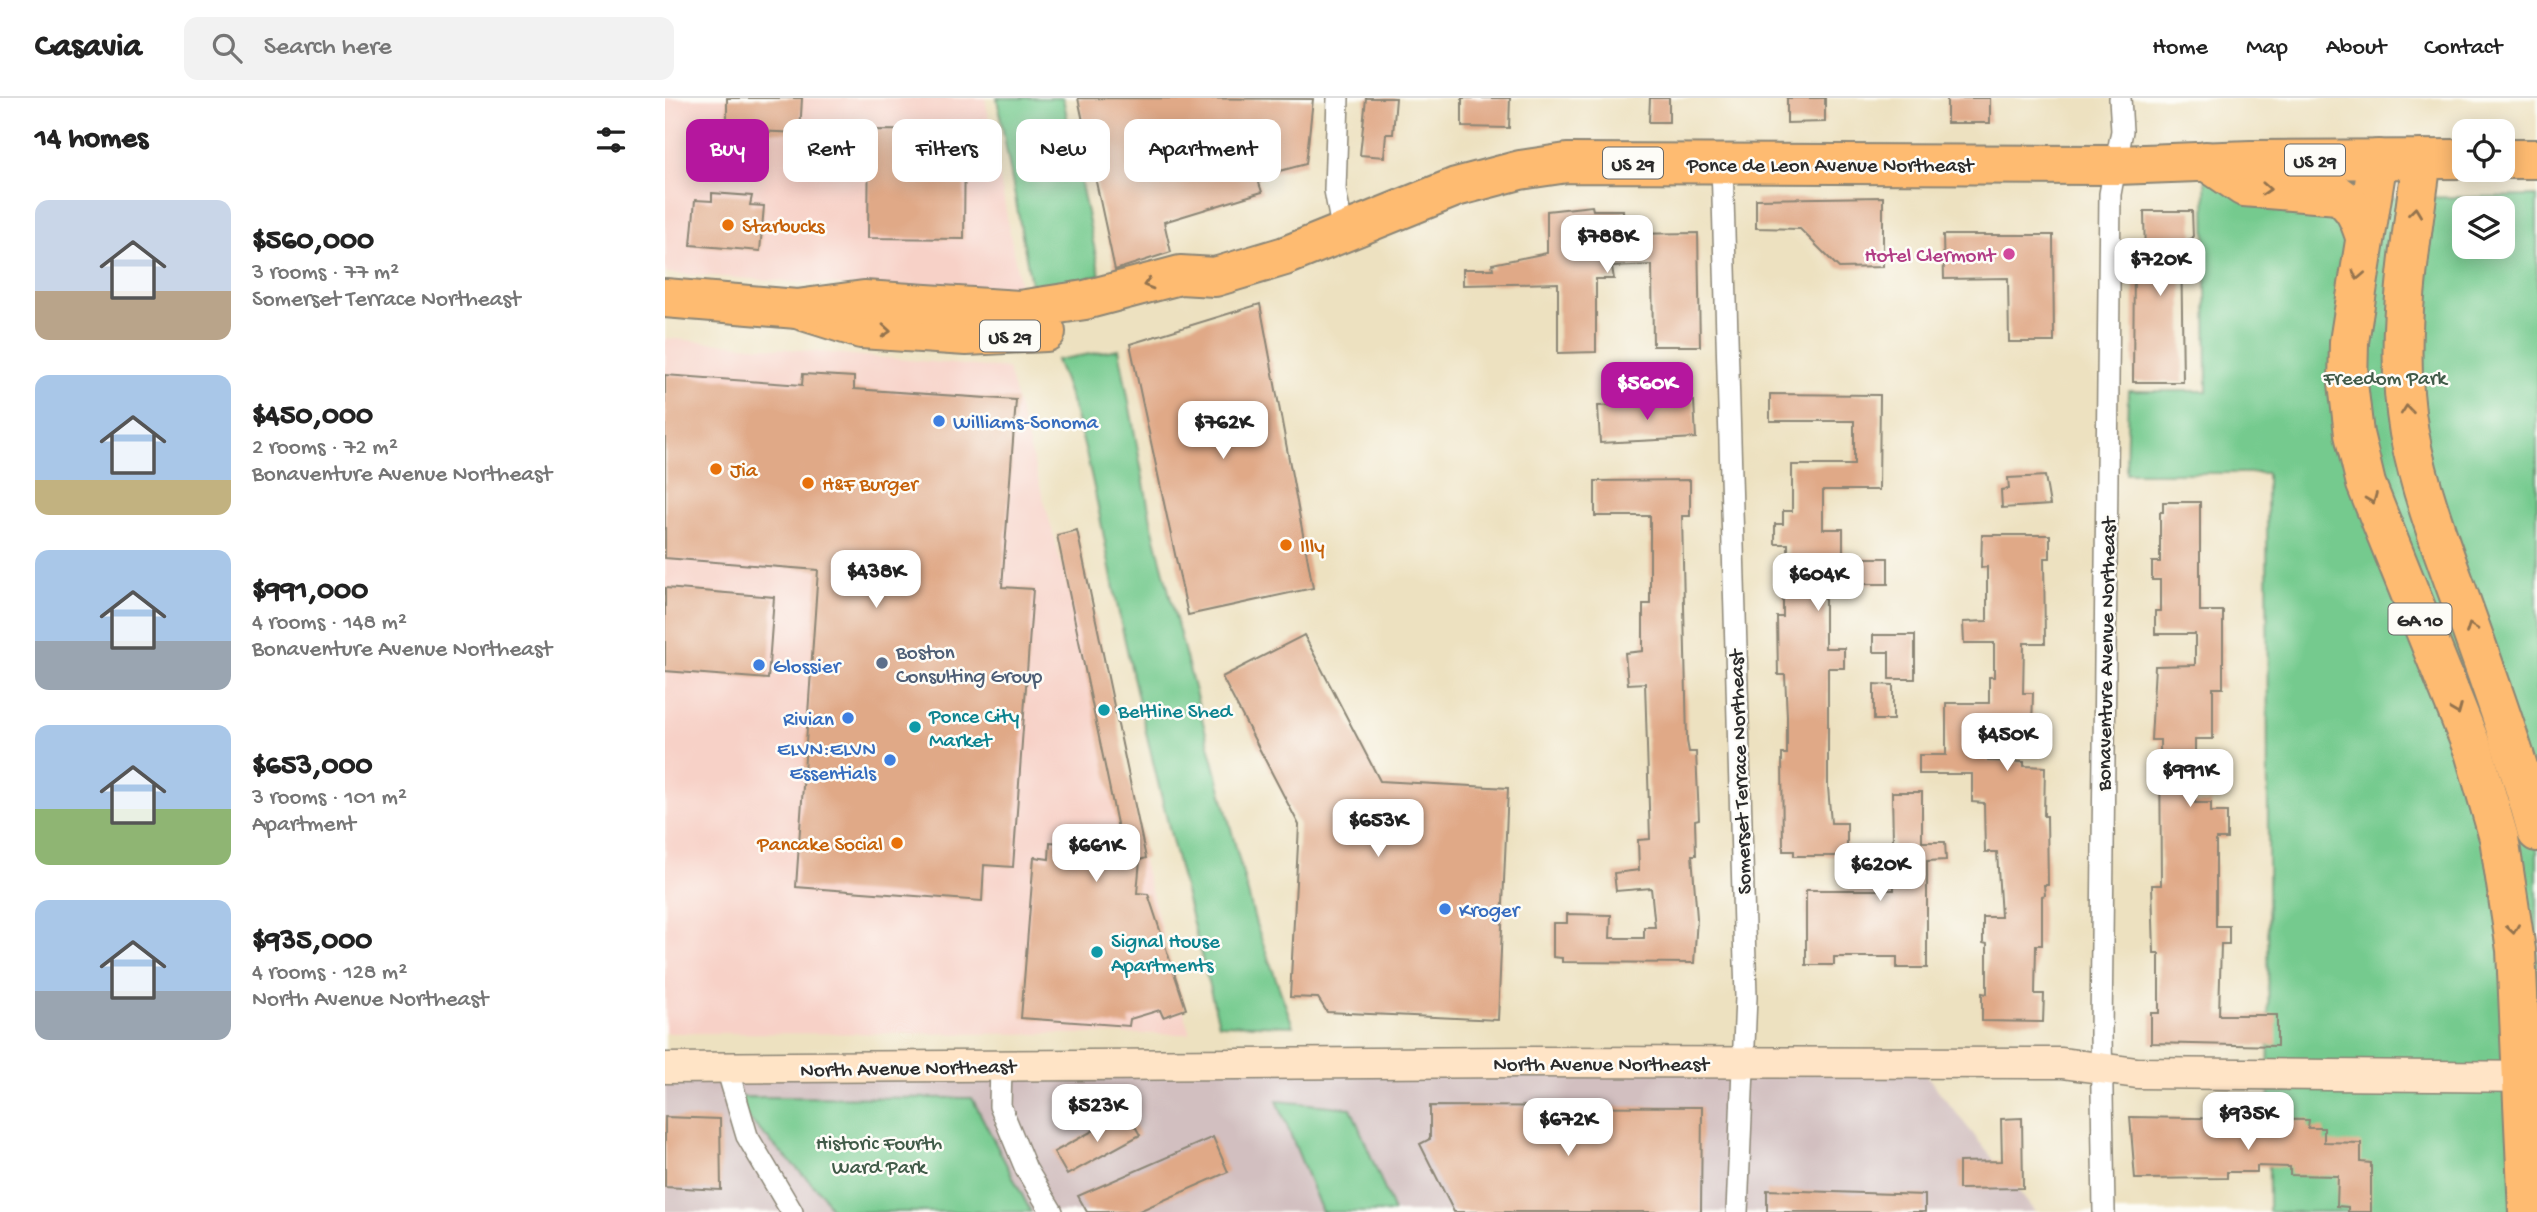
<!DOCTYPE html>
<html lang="en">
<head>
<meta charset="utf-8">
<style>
  :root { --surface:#fff; --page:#f2f2f2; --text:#222; --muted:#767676; --line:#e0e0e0; --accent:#b5179e }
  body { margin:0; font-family:"Gochi Hand",sans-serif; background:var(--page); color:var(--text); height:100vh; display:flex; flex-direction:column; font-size:26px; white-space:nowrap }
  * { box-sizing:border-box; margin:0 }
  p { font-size:23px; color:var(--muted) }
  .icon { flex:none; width:38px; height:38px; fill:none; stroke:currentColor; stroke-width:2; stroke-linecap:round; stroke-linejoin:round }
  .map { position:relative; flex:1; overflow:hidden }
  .sheet { display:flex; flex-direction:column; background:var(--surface); width:665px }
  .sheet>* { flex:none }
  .top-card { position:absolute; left:21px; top:21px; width:665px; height:63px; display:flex; gap:14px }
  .buttons { position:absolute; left:1787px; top:21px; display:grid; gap:14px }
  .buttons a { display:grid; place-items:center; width:63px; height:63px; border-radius:14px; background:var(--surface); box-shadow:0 4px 18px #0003; font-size:35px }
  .price { position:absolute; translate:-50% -60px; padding:0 16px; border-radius:14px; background:#fff; color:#222; font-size:23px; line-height:46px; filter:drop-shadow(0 2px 4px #0008) }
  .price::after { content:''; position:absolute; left:50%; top:42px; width:21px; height:16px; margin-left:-10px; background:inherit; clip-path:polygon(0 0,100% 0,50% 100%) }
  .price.current { background:var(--accent); color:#fff }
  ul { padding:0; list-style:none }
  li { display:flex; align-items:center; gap:21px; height:175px; padding:0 35px }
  li span { display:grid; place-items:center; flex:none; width:196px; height:140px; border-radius:14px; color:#555 }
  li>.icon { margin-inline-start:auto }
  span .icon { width:84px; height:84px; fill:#fffc; stroke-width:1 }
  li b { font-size:30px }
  h2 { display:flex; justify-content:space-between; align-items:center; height:84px; padding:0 35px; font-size:30px }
  .chip { padding:0 24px; border-radius:14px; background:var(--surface); box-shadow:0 4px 18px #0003; font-size:24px; line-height:63px }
  .chip.current { background:var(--accent); color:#fff }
  header { display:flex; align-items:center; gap:42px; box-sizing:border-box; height:98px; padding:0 35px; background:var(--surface); border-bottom:2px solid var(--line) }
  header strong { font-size:33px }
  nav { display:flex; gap:38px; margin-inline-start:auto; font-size:24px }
  .search { width:490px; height:63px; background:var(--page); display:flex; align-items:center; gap:18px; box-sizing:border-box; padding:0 24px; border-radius:14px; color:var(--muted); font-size:26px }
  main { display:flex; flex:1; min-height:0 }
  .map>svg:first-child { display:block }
  .built { fill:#f7d1c7 }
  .industrial { fill:#d2bfc0 }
  .green { fill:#74ca8e; stroke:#507a5c; stroke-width:2; fill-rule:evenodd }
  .building { fill:#e0a987 }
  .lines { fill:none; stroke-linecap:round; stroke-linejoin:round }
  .street-casing { stroke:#8c8676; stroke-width:24 }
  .secondary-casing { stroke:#8c8676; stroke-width:33 }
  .highway-casing { stroke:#8c8676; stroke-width:42 }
  .street { stroke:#fff; stroke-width:21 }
  .secondary { stroke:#ffe4c6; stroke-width:30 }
  .highway { stroke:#febb71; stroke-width:38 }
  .oneway { stroke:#94734e }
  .food-dot { fill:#e8710a; stroke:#fdfcf7; stroke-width:2.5 }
  .hotel-dot { fill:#d1479c; stroke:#fdfcf7; stroke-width:2.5 }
  .shop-dot { fill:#3f7fe0; stroke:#fdfcf7; stroke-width:2.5 }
  .service-dot { fill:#5c6f8a; stroke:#fdfcf7; stroke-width:2.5 }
  .culture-dot { fill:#0f9aa8; stroke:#fdfcf7; stroke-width:2.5 }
  .labels { text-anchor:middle; stroke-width:5; stroke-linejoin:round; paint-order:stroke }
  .shield { fill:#fdfcf7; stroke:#6a6a68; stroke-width:2 }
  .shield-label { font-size:19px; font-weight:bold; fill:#2b2b2b }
  .street-label { font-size:21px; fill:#2b2b2b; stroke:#fdfcf7 }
  .food-label { font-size:21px; fill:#c56008; stroke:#fdfcf7; text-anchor:start }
  .hotel-label { font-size:21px; fill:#b23c85; stroke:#fdfcf7; text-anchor:end }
  .park-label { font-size:21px; fill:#415b49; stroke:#fdfcf7 }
  .shop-label { font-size:21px; fill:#366cbe; stroke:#fdfcf7; text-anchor:start }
  .service-label { font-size:21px; fill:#4e5e75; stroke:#fdfcf7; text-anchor:start }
  .culture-label { font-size:21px; fill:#0d838f; stroke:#fdfcf7; text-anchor:start }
</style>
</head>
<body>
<header>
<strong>Casavia</strong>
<div class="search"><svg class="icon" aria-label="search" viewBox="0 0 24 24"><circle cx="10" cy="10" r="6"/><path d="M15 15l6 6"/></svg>Search here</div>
<nav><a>Home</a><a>Map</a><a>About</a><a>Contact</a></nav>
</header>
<main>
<section class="sheet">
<h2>14 homes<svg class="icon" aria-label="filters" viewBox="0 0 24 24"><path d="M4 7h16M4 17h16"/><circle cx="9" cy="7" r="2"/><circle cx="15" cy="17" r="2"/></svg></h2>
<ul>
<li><span style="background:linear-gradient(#c9d6e8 65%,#b9a48a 0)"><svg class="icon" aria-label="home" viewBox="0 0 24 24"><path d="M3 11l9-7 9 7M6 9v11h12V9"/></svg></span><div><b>$560,000</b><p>3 rooms · 77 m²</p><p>Somerset Terrace Northeast</p></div></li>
<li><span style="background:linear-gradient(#a9c7e8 75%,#c2b280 0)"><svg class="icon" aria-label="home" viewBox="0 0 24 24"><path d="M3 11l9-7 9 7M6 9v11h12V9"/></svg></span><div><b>$450,000</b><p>2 rooms · 72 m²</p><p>Bonaventure Avenue Northeast</p></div></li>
<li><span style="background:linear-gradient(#a9c7e8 65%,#9aa5b1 0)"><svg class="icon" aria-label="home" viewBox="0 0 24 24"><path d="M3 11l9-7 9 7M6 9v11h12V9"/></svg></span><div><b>$991,000</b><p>4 rooms · 148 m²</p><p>Bonaventure Avenue Northeast</p></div></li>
<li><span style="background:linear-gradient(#a9c7e8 60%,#8fb573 0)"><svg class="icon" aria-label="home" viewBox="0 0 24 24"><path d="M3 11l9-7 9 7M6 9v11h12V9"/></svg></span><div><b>$653,000</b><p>3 rooms · 101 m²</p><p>Apartment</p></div></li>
<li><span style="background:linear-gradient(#a9c7e8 65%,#9aa5b1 0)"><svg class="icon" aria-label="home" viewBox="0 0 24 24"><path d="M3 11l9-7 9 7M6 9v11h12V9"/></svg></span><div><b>$935,000</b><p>4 rooms · 128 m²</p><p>North Avenue Northeast</p></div></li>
</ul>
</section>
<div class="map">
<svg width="1872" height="1114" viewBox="0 0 1872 1114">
  <rect width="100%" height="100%" fill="#fdfcf7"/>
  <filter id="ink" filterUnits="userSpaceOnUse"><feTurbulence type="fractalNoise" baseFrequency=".0143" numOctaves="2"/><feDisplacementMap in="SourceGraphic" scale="14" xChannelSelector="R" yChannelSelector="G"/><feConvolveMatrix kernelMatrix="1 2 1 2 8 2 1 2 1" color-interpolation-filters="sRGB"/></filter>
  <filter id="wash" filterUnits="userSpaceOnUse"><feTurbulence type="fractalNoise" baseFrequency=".00686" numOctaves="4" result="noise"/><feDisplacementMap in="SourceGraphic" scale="28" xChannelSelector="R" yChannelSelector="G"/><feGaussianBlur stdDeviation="1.57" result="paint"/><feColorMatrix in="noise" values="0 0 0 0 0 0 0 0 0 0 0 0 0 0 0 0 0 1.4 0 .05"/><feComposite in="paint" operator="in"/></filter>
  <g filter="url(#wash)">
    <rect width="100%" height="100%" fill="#ede1c0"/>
    <g class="built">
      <path d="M 0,0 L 320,0 L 357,200 L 0,175 Z"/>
      <path d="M 0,240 L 343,271 L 525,936 L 0,935 Z"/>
    </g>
    <path class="industrial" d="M 1254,968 L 1370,1114 L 0,1114 L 0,970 Z"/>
    <g class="green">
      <path d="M 332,0 L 398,0 L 435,177 L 395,187 L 366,186 Z"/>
      <path d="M 1540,77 L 1664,101 L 1872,98 L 1872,1114 L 1604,1114 L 1602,375 L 1461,375 L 1463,293 L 1542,293 ZM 1799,110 L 1838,110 L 1838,149 L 1799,149 Z"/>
      <path d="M 454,251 L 487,428 L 512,525 L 591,826 L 628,928 L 554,926 C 520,796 487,665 458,534 C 437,441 428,351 391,262 Z"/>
      <path d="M 62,999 L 307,1000 L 366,1114 L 168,1114 L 158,1097 Z"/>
      <path d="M 612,1003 L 686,1010 L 729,1114 L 657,1114 Z"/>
    </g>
    <g id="blocks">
      <g class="building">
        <path d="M 62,0 L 137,0 L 135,35 L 62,32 Z"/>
        <path d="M 413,0 L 648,1 L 641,66 L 592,79 L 597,94 L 499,124 L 506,154 L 450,172 Z"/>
        <path d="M 701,0 L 731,0 L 728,36 L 721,36 L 719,59 L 695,57 Z"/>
        <path d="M 797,0 L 845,0 L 844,30 L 797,29 Z"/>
        <path d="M 985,0 L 1004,0 L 1004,24 L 984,24 Z"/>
        <path d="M 1122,0 L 1160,0 L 1160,24 L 1122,25 Z"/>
        <rect x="1282" y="0" width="43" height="25"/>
        <path d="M 204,32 L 300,33 L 299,141 L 203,140 Z"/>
        <path d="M 47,95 L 87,98 L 85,107 L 99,108 L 95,153 L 26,147 L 30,102 L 47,103 Z"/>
        <path d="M 1218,99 L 1218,169 L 1174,170 L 1135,131 L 1091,130 L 1091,101 Z"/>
        <path d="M 927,108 L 928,112 L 958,112 L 959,136 L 1033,135 L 1035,248 L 988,248 L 987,167 L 947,169 L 949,181 L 931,181 L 931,254 L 893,255 L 893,185 L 798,187 L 798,171 L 828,171 L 827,166 L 882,155 L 882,113 Z"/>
        <path d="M 1479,113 L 1527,113 L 1528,140 L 1516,144 L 1518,284 L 1468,284 L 1469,163 L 1480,162 Z"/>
        <path d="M 1278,137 L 1388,137 L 1389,244 L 1344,244 L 1343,180 L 1279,181 Z"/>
        <path d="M 595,206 L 648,490 L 523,517 L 465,246 Z"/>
        <path d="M 138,276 L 189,279 L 189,291 L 351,302 L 337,489 L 368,491 L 348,769 L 319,767 L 317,803 L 131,789 L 153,472 L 0,460 L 0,277 L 137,287 Z"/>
        <path d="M 1105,296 L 1215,297 L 1214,392 L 1158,392 L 1158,431 L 1178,431 L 1178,460 L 1223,460 L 1223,486 L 1163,486 L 1160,492 L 1160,550 L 1179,550 L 1179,570 L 1163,570 L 1163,689 L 1166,725 L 1182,725 L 1182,758 L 1129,758 L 1129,753 L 1118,753 L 1117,656 L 1122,656 L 1122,619 L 1120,577 L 1113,577 L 1112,519 L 1118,519 L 1118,479 L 1123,479 L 1123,446 L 1110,446 L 1110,426 L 1118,426 L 1118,413 L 1127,413 L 1127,367 L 1189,367 L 1189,323 L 1105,323 Z"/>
        <path d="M 1029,303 L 1031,340 L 935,345 L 933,308 Z"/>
        <path d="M 1380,378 L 1385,407 L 1337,410 L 1336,392 L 1344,391 L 1343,380 Z"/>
        <path d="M 1025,382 L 1025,418 L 1017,418 L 1022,643 L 1024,654 L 1031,654 L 1034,721 L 1030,722 L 1031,757 L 1027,757 L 1032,820 L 1029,865 L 897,864 L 897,860 L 888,859 L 888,825 L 902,825 L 902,816 L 946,817 L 945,840 L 979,840 L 979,829 L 990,829 L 986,790 L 951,793 L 949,775 L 974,772 L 973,742 L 985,741 L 980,585 L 963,586 L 960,555 L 978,553 L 978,506 L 985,506 L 985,418 L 930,418 L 930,383 Z"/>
        <path d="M 1498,404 L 1535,404 L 1535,513 L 1558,513 L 1558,590 L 1548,590 L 1548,641 L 1530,641 L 1530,705 L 1546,705 L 1546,714 L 1562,714 L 1562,741 L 1551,741 L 1551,828 L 1564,828 L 1564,846 L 1556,846 L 1554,917 L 1612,917 L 1612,948 L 1486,945 L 1486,915 L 1494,915 L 1494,855 L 1489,855 L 1487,787 L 1496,787 L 1495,642 L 1486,642 L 1490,568 L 1530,567 L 1530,536 L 1490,536 L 1490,513 L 1495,513 L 1495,482 L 1487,482 L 1487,464 L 1495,464 L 1495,414 L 1498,414 Z"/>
        <path d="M 412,432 L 481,760 L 475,762 L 472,795 L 483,796 L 521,911 L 498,919 L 495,912 L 465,921 L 464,928 L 356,920 L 369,759 L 384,761 L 385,744 L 457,750 L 392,437 Z"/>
        <path d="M 1317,437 L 1385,437 L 1385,460 L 1379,460 L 1380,545 L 1359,545 L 1358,595 L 1368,595 L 1367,631 L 1325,630 L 1323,663 L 1359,664 L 1359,668 L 1380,669 L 1379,718 L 1382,718 L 1383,787 L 1379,787 L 1380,797 L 1377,798 L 1377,847 L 1371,847 L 1370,896 L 1379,896 L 1378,924 L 1317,923 L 1317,895 L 1322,896 L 1322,846 L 1318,845 L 1318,819 L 1336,819 L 1332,754 L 1320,754 L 1319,705 L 1307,704 L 1307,676 L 1254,676 L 1254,657 L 1281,657 L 1281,605 L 1324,605 L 1324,579 L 1329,579 L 1329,545 L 1299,545 L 1298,524 L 1322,523 L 1322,469 L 1316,470 Z"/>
        <path d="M 0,490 L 109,499 L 103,581 L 0,573 Z"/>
        <path d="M 639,537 L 715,683 L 843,690 L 833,922 L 662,914 L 653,900 L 625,899 L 634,727 L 557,579 Z"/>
        <path d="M 1208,537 L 1250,537 L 1250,581 L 1224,581 L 1224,554 L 1208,554 Z"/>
        <path d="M 1209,586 L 1228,587 L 1228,622 L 1209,622 Z"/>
        <path d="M 1227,694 L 1257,694 L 1257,744 L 1280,744 L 1281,762 L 1262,763 L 1262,870 L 1232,870 L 1232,859 L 1169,859 L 1169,867 L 1141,867 L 1141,792 L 1229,792 Z"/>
        <path d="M 765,1008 L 1037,1009 L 1036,1114 L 789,1114 L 755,1046 L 765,1041 Z"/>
        <path d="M 462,1014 L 475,1037 L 402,1077 L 389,1054 Z"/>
        <path d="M 0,1019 L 55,1021 L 56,1092 L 0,1089 Z"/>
        <path d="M 1465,1019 L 1644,1022 L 1643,1030 L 1659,1030 L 1659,1044 L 1696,1045 L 1696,1064 L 1706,1065 L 1706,1114 L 1683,1114 L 1683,1109 L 1672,1108 L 1673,1078 L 1625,1077 L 1625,1069 L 1592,1068 L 1592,1074 L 1562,1074 L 1562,1080 L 1470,1081 Z"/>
        <path d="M 1357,1020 L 1358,1090 L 1294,1091 L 1294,1064 L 1337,1063 L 1336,1021 Z"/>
        <path d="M 548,1039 L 563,1074 L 472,1114 L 422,1114 L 413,1098 Z"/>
        <path d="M 1102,1092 L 1260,1097 L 1260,1114 L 1102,1114 Z"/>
      </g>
    </g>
  </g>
  <g filter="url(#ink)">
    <use href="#blocks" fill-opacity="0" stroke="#8c8676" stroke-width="2"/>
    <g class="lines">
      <g class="street-casing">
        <g id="street">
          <path d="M 673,0 L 670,92 L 678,135"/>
          <path d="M 1057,65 L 1081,899 L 1072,1114"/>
          <path d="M 336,968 L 335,1008 L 361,1071 L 387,1114"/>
          <path d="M 62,970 L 82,1038 L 127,1114"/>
          <path d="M 1439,1114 L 1436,936 L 1445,96 L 1457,33 L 1455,0"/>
        </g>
      </g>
      <g class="secondary-casing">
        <path id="secondary" d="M 0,970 L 851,964 L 1397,965 L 1472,975 L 1872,979"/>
      </g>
      <g class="highway-casing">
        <g id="highway">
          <path d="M 1713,61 L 1684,244 L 1683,285 L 1689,336 L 1701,386 L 1809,654 L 1834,740 L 1851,852 L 1863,1114"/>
          <path d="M 1757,61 C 1745,153 1728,243 1744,335 C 1755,393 1776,448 1796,503 C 1823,579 1851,655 1872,734"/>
          <path d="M 1838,61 L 1872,61"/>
          <path d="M 1541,63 L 1579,89 L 1673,97 C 1690,108 1694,121 1700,139"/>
          <path d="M 0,200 L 132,211 L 196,231 L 301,238 L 381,234"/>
          <path d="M 132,211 L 199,202 L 354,212 L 420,202 L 515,177 L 550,179 L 620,158 L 791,89 L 855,72 L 902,65 L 1452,67 L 1586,62 L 1799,61"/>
        </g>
      </g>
      <use href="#street" class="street"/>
      <use href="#secondary" class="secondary"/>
      <use href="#highway" class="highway"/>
    </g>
    <defs><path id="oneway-chevron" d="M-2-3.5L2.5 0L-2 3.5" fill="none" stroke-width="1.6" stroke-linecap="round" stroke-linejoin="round" transform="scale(1.75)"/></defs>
    <g class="oneway">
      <use href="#oneway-chevron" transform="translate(1601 91) rotate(3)"/>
      <use href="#oneway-chevron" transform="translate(1750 114) rotate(-83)"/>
      <use href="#oneway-chevron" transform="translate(1693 177) rotate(101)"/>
      <use href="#oneway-chevron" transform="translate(483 186) rotate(164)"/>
      <use href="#oneway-chevron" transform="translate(221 233) rotate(4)"/>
      <use href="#oneway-chevron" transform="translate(1742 312) rotate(-96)"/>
      <use href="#oneway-chevron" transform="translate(1707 401) rotate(68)"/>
      <use href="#oneway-chevron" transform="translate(1806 530) rotate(-110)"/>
      <use href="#oneway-chevron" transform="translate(1792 612) rotate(68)"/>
      <use href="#oneway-chevron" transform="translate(1848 831) rotate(82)"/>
    </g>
  </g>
  <g class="food-dot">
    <circle cx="63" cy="127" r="7"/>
    <circle cx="51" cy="371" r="7"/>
    <circle cx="143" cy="385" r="7"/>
    <circle cx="621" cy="447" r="7"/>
    <circle cx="232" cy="745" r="7"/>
  </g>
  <circle class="hotel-dot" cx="1344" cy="156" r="7"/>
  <g class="shop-dot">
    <circle cx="274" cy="323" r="7"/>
    <circle cx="94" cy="567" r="7"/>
    <circle cx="183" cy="620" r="7"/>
    <circle cx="225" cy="662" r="7"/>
    <circle cx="780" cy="811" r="7"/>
  </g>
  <circle class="service-dot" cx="217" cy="565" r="7"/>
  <g class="culture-dot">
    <circle cx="439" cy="612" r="7"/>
    <circle cx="250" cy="629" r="7"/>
    <circle cx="432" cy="854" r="7"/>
  </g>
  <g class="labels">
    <g class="shield">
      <rect x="1620" y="46.5" width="60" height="31" rx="5"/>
      <rect x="938" y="49.5" width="60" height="31" rx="5"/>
      <rect x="315" y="222.5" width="60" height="31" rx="5"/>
      <rect x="1723.5" y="505.5" width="63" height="31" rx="5"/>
    </g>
    <g class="shield-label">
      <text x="1650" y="69">US 29</text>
      <text x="968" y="72">US 29</text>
      <text x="345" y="245">US 29</text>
      <text x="1755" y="528">GA 10</text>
    </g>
    <g class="street-label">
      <text x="1165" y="73">Ponce de Leon Avenue Northeast</text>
      <text transform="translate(1440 556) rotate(-89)" y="7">Bonaventure Avenue Northeast</text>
      <text transform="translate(1074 674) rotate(-92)" y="7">Somerset Terrace Northeast</text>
      <text x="936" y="972">North Avenue Northeast</text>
      <text transform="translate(243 969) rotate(-1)" y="7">North Avenue Northeast</text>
    </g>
    <g class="food-label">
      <text x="77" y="134">Starbucks</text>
      <text x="65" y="378">Jia</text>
      <text x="157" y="392">H&amp;F Burger</text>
      <text x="635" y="454">Illy</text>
      <text x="218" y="752" text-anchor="end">Pancake Social</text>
    </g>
    <g class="hotel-label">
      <text x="1330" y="163">Hotel Clermont</text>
    </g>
    <g class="park-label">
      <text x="1720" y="286">Freedom Park</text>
      <text x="214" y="1051">Historic Fourth<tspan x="214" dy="24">Ward Park</tspan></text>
    </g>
    <g class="shop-label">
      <text x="288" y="330">Williams-Sonoma</text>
      <text x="108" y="574">Glossier</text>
      <text x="169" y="627" text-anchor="end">Rivian</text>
      <text x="211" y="657" text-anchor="end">ELVN:ELVN<tspan x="211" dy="24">Essentials</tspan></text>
      <text x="794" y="818">Kroger</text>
    </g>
    <g class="service-label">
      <text x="231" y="560">Boston<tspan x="231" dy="24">Consulting Group</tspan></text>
    </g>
    <g class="culture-label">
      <text x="453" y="619">Beltline Shed</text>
      <text x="264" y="624">Ponce City<tspan x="264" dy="24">Market</tspan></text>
      <text x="446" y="849">Signal House<tspan x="446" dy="24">Apartments</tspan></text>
    </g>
  </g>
</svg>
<div class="buttons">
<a><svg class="icon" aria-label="locate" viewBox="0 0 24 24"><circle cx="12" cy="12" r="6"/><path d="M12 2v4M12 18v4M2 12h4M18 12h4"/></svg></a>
<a><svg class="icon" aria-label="layers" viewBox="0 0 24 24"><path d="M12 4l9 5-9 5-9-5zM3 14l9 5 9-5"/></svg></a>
</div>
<b class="price" style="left:942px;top:177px">$788K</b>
<b class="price" style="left:1495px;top:200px">$720K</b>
<b class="price current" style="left:982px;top:324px">$560K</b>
<b class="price" style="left:558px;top:363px">$762K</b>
<b class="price" style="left:211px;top:512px">$438K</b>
<b class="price" style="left:1153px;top:515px">$604K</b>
<b class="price" style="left:1342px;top:675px">$450K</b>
<b class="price" style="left:1525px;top:711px">$991K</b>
<b class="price" style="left:713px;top:761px">$653K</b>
<b class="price" style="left:431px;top:786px">$661K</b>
<b class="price" style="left:1215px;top:805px">$620K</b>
<b class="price" style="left:432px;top:1046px">$523K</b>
<b class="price" style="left:1583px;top:1054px">$935K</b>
<b class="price" style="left:903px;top:1060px">$672K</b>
<div class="top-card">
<a class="chip current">Buy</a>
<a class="chip">Rent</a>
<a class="chip">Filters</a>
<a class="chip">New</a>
<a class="chip">Apartment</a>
</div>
</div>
</main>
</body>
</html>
